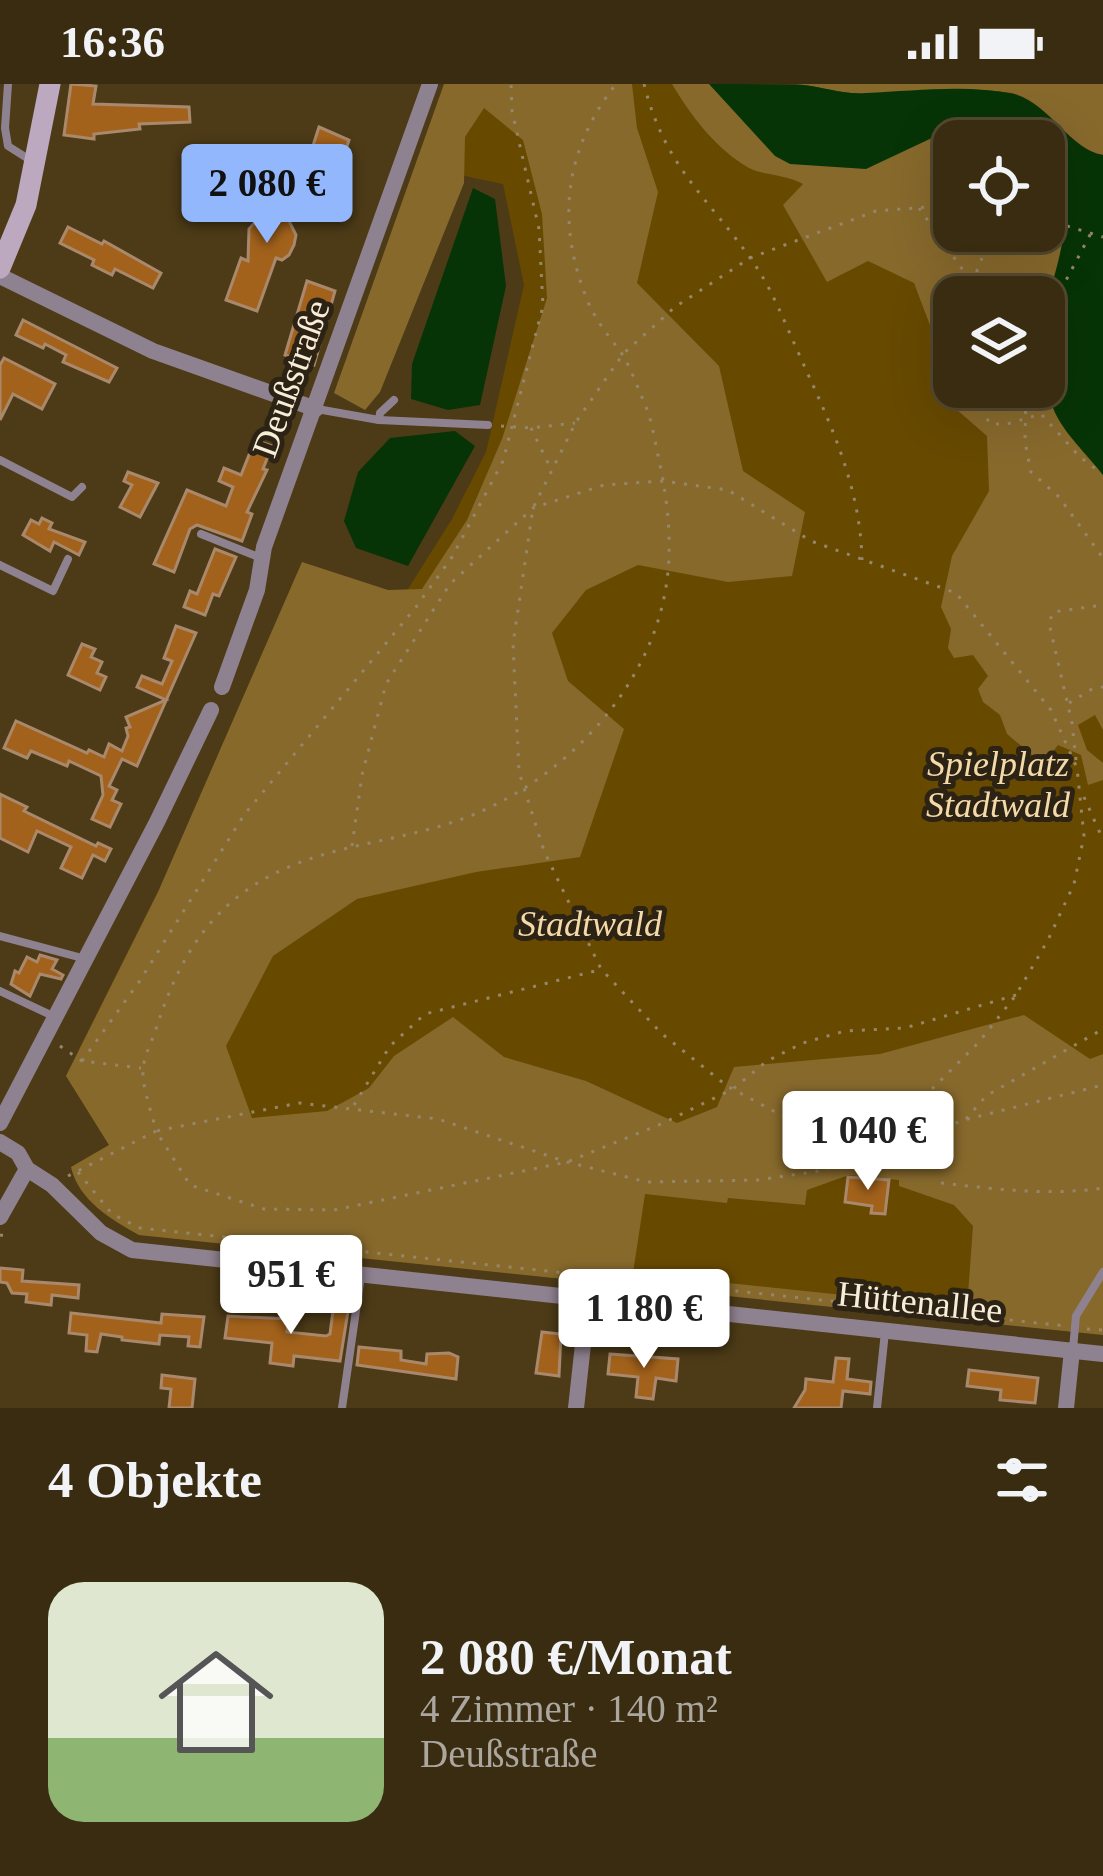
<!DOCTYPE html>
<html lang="de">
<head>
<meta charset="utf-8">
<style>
  :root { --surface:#3a2c11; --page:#41341a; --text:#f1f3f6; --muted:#aba79f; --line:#544831; --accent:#92b7fd }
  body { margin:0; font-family:Georgia,serif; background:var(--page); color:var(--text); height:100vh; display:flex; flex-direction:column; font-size:45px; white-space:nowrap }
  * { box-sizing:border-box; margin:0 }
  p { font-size:39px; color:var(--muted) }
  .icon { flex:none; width:66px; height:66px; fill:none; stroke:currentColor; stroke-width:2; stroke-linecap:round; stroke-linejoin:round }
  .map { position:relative; height:1324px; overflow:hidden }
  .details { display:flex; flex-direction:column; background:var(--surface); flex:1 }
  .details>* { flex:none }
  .controls { position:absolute; left:933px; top:36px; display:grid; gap:24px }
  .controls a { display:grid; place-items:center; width:132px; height:132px; border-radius:24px; background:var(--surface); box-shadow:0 12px 48px #0002,0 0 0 3px var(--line); font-size:60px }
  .price { position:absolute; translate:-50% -102px; padding:0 27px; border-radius:12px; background:#fff; color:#222; font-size:39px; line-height:78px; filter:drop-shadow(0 3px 6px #0008) }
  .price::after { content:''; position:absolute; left:50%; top:72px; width:36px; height:27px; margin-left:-18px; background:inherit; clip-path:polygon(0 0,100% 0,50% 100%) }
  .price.on { background:var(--accent); color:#111 }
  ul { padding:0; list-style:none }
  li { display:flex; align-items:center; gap:36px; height:300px; padding:0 48px }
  li span { display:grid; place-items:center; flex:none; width:336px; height:240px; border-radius:36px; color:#555 }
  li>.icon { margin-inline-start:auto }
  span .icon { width:144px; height:144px; fill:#fffc; stroke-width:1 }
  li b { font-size:51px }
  h2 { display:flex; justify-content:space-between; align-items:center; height:144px; padding:0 48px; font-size:51px }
  .status { display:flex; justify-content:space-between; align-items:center; height:84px; padding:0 60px; background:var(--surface); direction:ltr }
  .status svg { height:33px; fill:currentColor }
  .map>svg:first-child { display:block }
  .green { fill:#674900; fill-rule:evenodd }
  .forest { fill:#87692c; fill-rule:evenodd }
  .water { fill:#073406 }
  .building { fill:#a2621b; stroke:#a9886c; stroke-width:3 }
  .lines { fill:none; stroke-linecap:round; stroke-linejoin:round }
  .path { stroke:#96876a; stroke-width:3; stroke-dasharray:3 9; stroke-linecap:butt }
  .lane { stroke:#8f8290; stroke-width:8 }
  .street { stroke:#8f8290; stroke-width:16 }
  .secondary { stroke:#bca8bf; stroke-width:21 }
  .labels { text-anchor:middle; stroke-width:10; stroke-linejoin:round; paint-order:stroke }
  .street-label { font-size:36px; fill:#f8edd9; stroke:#2c2314 }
  .park-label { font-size:36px; font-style:italic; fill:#f5daa9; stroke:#2c2314 }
</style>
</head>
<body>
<div class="status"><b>16:36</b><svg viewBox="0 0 49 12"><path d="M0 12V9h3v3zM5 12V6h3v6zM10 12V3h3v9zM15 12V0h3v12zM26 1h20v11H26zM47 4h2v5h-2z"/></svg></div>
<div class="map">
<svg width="1103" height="1324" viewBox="0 0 1103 1324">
  <rect width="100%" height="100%" fill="#4d3b17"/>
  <path class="green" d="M 463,0 L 709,0 L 1036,57 L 954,57 L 954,147 L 1044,147 L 1044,63 L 1053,323 L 1103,391 L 1103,1250 L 139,1151 C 111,1135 79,1117 71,1083 L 109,1061 L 66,992 L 158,808 L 403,513 L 452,435 L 486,368 L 524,201 L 503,100 L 441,87 ZM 954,213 L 1044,213 L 1044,303 L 954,303 Z"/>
  <g class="forest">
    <path d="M 444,0 L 632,0 L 637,44 L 658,108 L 637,199 L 719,282 L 743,387 L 805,428 L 792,492 L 728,498 L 638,481 L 586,506 L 552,549 L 568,597 L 624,645 L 580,773 L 476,788 L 357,815 L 273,872 L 226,962 L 252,1034 L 327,1027 L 369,1004 L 394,972 L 453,933 L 504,973 L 586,997 L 677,1039 L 717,1023 L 734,983 L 880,970 L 1024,931 L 1090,975 L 1103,970 L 1103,1251 L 139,1151 C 111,1135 79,1117 71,1083 L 109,1061 L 66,992 L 158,808 L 302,478 L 388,506 L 422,505 L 467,436 L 502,355 L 547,214 L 542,130 L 523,56 L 484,24 L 465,53 L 464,99 L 380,308 L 365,326 L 334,309 ZM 849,1091 L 899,1096 L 899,1102 L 954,1121 L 973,1142 L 967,1224 L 633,1189 L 645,1110 L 727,1119 L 728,1114 L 805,1121 L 807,1106 Z"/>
    <path d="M 672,0 L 710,0 L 742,34 L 917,58 L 951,45 L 986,39 L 1018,44 L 1036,57 L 954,57 L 954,147 L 1044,147 L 1044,63 L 1079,92 L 1101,140 L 1099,160 L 1062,227 L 1063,341 L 1103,391 L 1103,646 L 1095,631 L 1078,641 L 1087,666 L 1103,679 L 1103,696 L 1088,701 L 1081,671 L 1058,661 L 1043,680 L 1007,650 L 1000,631 L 983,618 L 978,605 L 988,592 L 973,571 L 954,574 L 948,564 L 951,545 L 941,523 L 952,472 L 989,407 L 987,352 L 941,312 L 939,265 L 914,199 L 868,177 L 827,198 L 783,121 L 803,100 C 785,90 765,92 749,84 C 716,65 691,32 672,0 ZM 954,213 L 1044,213 L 1044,303 L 954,303 Z"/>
    <path d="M 796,0 L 1103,0 L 1103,71 C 1069,65 1050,19 1012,9 C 955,0 915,11 861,10 C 839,9 818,2 796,0 Z"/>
  </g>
  <g class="water">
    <path d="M 709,0 C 740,0 772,0 802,1 C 824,3 845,11 866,9 C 916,7 964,0 1014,10 C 1051,21 1070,66 1103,71 L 1103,391 C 1087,370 1063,349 1053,324 C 1011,213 1103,165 1044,63 L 1044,57 L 1036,57 L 1018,44 L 986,39 L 951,45 L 866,85 L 790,80 L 775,72 Z"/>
    <path d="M 473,104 L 495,115 L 506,202 L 480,321 L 448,326 L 411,315 L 412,280 Z"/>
    <path d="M 455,347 L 475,362 L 408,482 L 356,464 L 344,437 L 358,388 L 390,354 Z"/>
  </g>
  <g class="building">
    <path d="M 71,0 L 96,2 L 93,20 L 189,23 L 190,38 L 139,40 L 140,45 L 94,50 L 94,55 L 64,51 Z"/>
    <path d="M 319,43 L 349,56 L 338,90 L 326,86 L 328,80 L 309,74 Z"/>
    <path d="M 278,97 L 308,107 L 299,133 L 284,127 L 296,151 L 294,161 L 289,171 L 282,176 L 276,174 L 257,227 L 226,216 L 241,174 L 248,177 L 249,145 L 260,132 L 265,133 Z"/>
    <path d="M 68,143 L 102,160 L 104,157 L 161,189 L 153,204 L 115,185 L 112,191 L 92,181 L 94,176 L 60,159 Z"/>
    <path d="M 307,197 L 335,207 L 314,281 L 285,271 Z"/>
    <path d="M 23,236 L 117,284 L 109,298 L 63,278 L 66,271 L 45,260 L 43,264 L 16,251 Z"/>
    <path d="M 4,274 L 55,300 L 42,325 L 13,310 L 0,336 L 0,281 Z"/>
    <path d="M 255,356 L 272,362 L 263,385 L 267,386 L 247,428 L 252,430 L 242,457 L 197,441 L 190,445 L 174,488 L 154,480 L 187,406 L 226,422 L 233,403 L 219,397 L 224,384 L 241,391 Z"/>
    <path d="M 128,388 L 158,399 L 140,433 L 120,423 L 132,401 L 124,397 Z"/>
    <path d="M 42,434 L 52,439 L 49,445 L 85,458 L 79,471 L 54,458 L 50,467 L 23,451 L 31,436 L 39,440 Z"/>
    <path d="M 215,465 L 236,473 L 219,512 L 213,510 L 205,531 L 184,523 L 190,507 L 197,510 Z"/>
    <path d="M 176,542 L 196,549 L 137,682 L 122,675 L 109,702 L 117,706 L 112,716 L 121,720 L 110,743 L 92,735 L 103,711 L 101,692 L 69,677 L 67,682 L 31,667 L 27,674 L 4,664 L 16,637 L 87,669 L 89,666 L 104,673 L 109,660 L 122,667 L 128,652 L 126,644 L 130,643 L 126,633 L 166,616 L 137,603 L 142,592 L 162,600 L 172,577 L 164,574 Z"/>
    <path d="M 82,560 L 95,565 L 91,573 L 102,578 L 97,589 L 106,593 L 100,606 L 68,591 Z"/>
    <path d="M 0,710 L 27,723 L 24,727 L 96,762 L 98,759 L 111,765 L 105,777 L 93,771 L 82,794 L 61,784 L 71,763 L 37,747 L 28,768 L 0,754 Z"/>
    <path d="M 40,871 L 57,876 L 52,885 L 63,891 L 61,895 L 40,890 L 30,912 L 11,900 L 15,887 L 19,889 L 27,873 L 37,878 Z"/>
    <path d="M 848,1093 L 889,1096 L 885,1130 L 871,1129 L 872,1122 L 845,1118 Z"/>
    <path d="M 0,1184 L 23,1186 L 22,1197 L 79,1201 L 78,1214 L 52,1211 L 51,1221 L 26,1218 L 27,1210 L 12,1209 L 7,1199 L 0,1198 Z"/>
    <path d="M 334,1219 L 349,1221 L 340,1277 L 294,1272 L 293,1282 L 270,1279 L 272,1259 L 225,1254 L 228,1232 L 289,1235 L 287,1248 L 326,1252 L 330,1250 Z"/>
    <path d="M 71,1229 L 161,1239 L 162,1230 L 204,1233 L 200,1263 L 188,1262 L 189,1253 L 160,1251 L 159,1260 L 122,1256 L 122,1253 L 101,1250 L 97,1268 L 86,1267 L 87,1251 L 69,1249 Z"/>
    <path d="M 542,1248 L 561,1250 L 559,1292 L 536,1289 Z"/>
    <path d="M 359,1263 L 401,1267 L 401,1276 L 426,1280 L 427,1270 L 449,1269 L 458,1273 L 456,1295 L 357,1281 Z"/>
    <path d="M 610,1270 L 678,1275 L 676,1297 L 656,1294 L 653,1315 L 636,1313 L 638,1293 L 608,1290 Z"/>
    <path d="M 836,1274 L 849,1275 L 847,1295 L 871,1298 L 870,1310 L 843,1307 L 841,1324 L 794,1324 L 805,1306 L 806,1295 L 833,1298 Z"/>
    <path d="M 969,1286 L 1038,1294 L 1035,1319 L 1000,1316 L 1001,1306 L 967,1302 Z"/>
    <path d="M 162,1291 L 195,1295 L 192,1324 L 169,1324 L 171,1305 L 161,1304 Z"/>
  </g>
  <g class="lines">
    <g class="path">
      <path d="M 644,0 C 665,84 707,112 753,178 C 772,205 784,237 798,268 C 829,337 860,399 862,476"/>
      <path d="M 919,124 L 972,199 L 971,213"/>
      <path d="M 1044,135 L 1103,153"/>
      <path d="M 972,199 L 993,147"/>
      <path d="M 1044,238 L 1091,149"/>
      <path d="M 970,303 L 990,340 L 1007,340 L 1041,330 L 1080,373 L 1101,389"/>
      <path d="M 1026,303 L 1025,358 L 1031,388 L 1059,413 L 1103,474"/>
      <path d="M 501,342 L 531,344 L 575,339"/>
      <path d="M 531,344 L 550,383"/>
      <path d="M 1069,619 L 1092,605 L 1103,603"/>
      <path d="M 1076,676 L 1072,639 L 1049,539 L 1053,528 L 1103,521"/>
      <path d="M 1084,713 L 1103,756"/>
      <path d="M 352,762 L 362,691 L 386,600 L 450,500 L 533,424 L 604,401 L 663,397 L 728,406 L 811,457 L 956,509 L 1051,626 L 1077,684 L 1084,752 L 1074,800 L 1048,856 L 1016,911 L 979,958 L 917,1020 L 897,1061"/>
      <path d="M 1016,911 L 905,944 L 845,947 L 803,959 L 767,977 L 733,1005 L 661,1040 L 567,1078 L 334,1126 L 264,1125 L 190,1101 L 156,1047 L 299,1019 L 438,1035 L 567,1078 L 647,1098 L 758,1096 L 819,1087 L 859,1073 L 890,1076 L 897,1061 L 964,1036 L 1103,1001"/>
      <path d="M 60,962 L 82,977 L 141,984"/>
      <path d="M 82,977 L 139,898 L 244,731 L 416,523 L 452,473 L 503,377 L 543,222 L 539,145 L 512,27 L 511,0"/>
      <path d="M 354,1021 L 390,962 L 425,930 L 599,886"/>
      <path d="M 966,1035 L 986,1012 L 1103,945"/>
      <path d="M 859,1073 L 727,1002 L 661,949 L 601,885 L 544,767 L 519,688 L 513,560 L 533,424 L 576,338 L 623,270 L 675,223 L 750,174 L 876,127 L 954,121"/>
      <path d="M 78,1088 L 112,1130 L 140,1144 L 1066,1242"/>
      <path d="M 68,1092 L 156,1047 C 152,1029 142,1004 143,985 C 144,972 153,955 157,942 C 180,871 213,817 284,785 C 337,761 395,757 450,739 C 518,718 582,669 622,610 C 673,534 678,465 659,376 C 655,359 653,340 646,323 C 640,309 628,277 620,267 C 607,250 594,234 586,213 C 556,136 565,65 616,0"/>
      <path d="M 941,1099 C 995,1105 1049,1112 1103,1104"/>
      <path d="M 0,1151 L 10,1153"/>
      <path d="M 1087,1245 L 1103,1246"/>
    </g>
    <g class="lane">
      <path d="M 8,0 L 5,44 L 8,62 L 30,76"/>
      <path d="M 317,325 L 379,336 L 488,341"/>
      <path d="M 379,336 L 380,329 L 394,316"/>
      <path d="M 0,376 L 72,413 L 82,403"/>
      <path d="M 201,450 L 261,474"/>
      <path d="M 0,481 L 53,507 L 68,475"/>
      <path d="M 0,852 L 86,875"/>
      <path d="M 0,907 L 53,932"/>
      <path d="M 1073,1265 L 1076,1232 L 1103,1188"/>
      <path d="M 342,1324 L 361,1192"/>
      <path d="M 877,1324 L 885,1248"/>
    </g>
    <g class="street">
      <path d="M 0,192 L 153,267 L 316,325"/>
      <path d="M 222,603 L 257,506 L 264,463 L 430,0"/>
      <path d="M 0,1039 L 157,738 L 211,626"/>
      <path d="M 0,1058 L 18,1069 L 27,1085 L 52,1101 L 101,1149 L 132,1166 L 1103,1270"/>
      <path d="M 0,1133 L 27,1085"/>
      <path d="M 576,1324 L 588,1215"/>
      <path d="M 1066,1324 L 1072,1266"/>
    </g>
    <path class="secondary" d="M 0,184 L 26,121 L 50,0"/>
  </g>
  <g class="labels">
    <g class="street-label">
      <text transform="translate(290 294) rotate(-70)" y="13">Deußstraße</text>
      <text transform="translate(920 1217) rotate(6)" y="13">Hüttenallee</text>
    </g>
    <g class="park-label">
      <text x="998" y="692">Spielplatz<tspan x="998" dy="41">Stadtwald</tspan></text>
      <text x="590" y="852">Stadtwald</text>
    </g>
  </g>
</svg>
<div class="controls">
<a><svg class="icon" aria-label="locate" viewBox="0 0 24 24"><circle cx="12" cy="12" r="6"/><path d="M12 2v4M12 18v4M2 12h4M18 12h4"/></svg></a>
<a><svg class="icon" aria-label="layers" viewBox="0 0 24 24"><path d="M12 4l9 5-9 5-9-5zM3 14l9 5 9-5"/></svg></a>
</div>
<b class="price on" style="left:267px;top:162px">2 080 €</b>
<b class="price" style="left:868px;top:1109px">1 040 €</b>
<b class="price" style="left:291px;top:1253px">951 €</b>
<b class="price" style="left:644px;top:1287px">1 180 €</b>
</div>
<section class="details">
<h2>4 Objekte<svg class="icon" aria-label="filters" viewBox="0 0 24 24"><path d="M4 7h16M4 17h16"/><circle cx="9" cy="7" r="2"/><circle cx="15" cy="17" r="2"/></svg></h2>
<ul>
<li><span style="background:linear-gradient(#dfe7d0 65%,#8fb573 0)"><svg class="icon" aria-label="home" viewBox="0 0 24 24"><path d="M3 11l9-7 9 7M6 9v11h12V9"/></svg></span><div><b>2 080 €/Monat</b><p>4 Zimmer · 140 m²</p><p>Deußstraße</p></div></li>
</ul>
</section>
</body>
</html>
